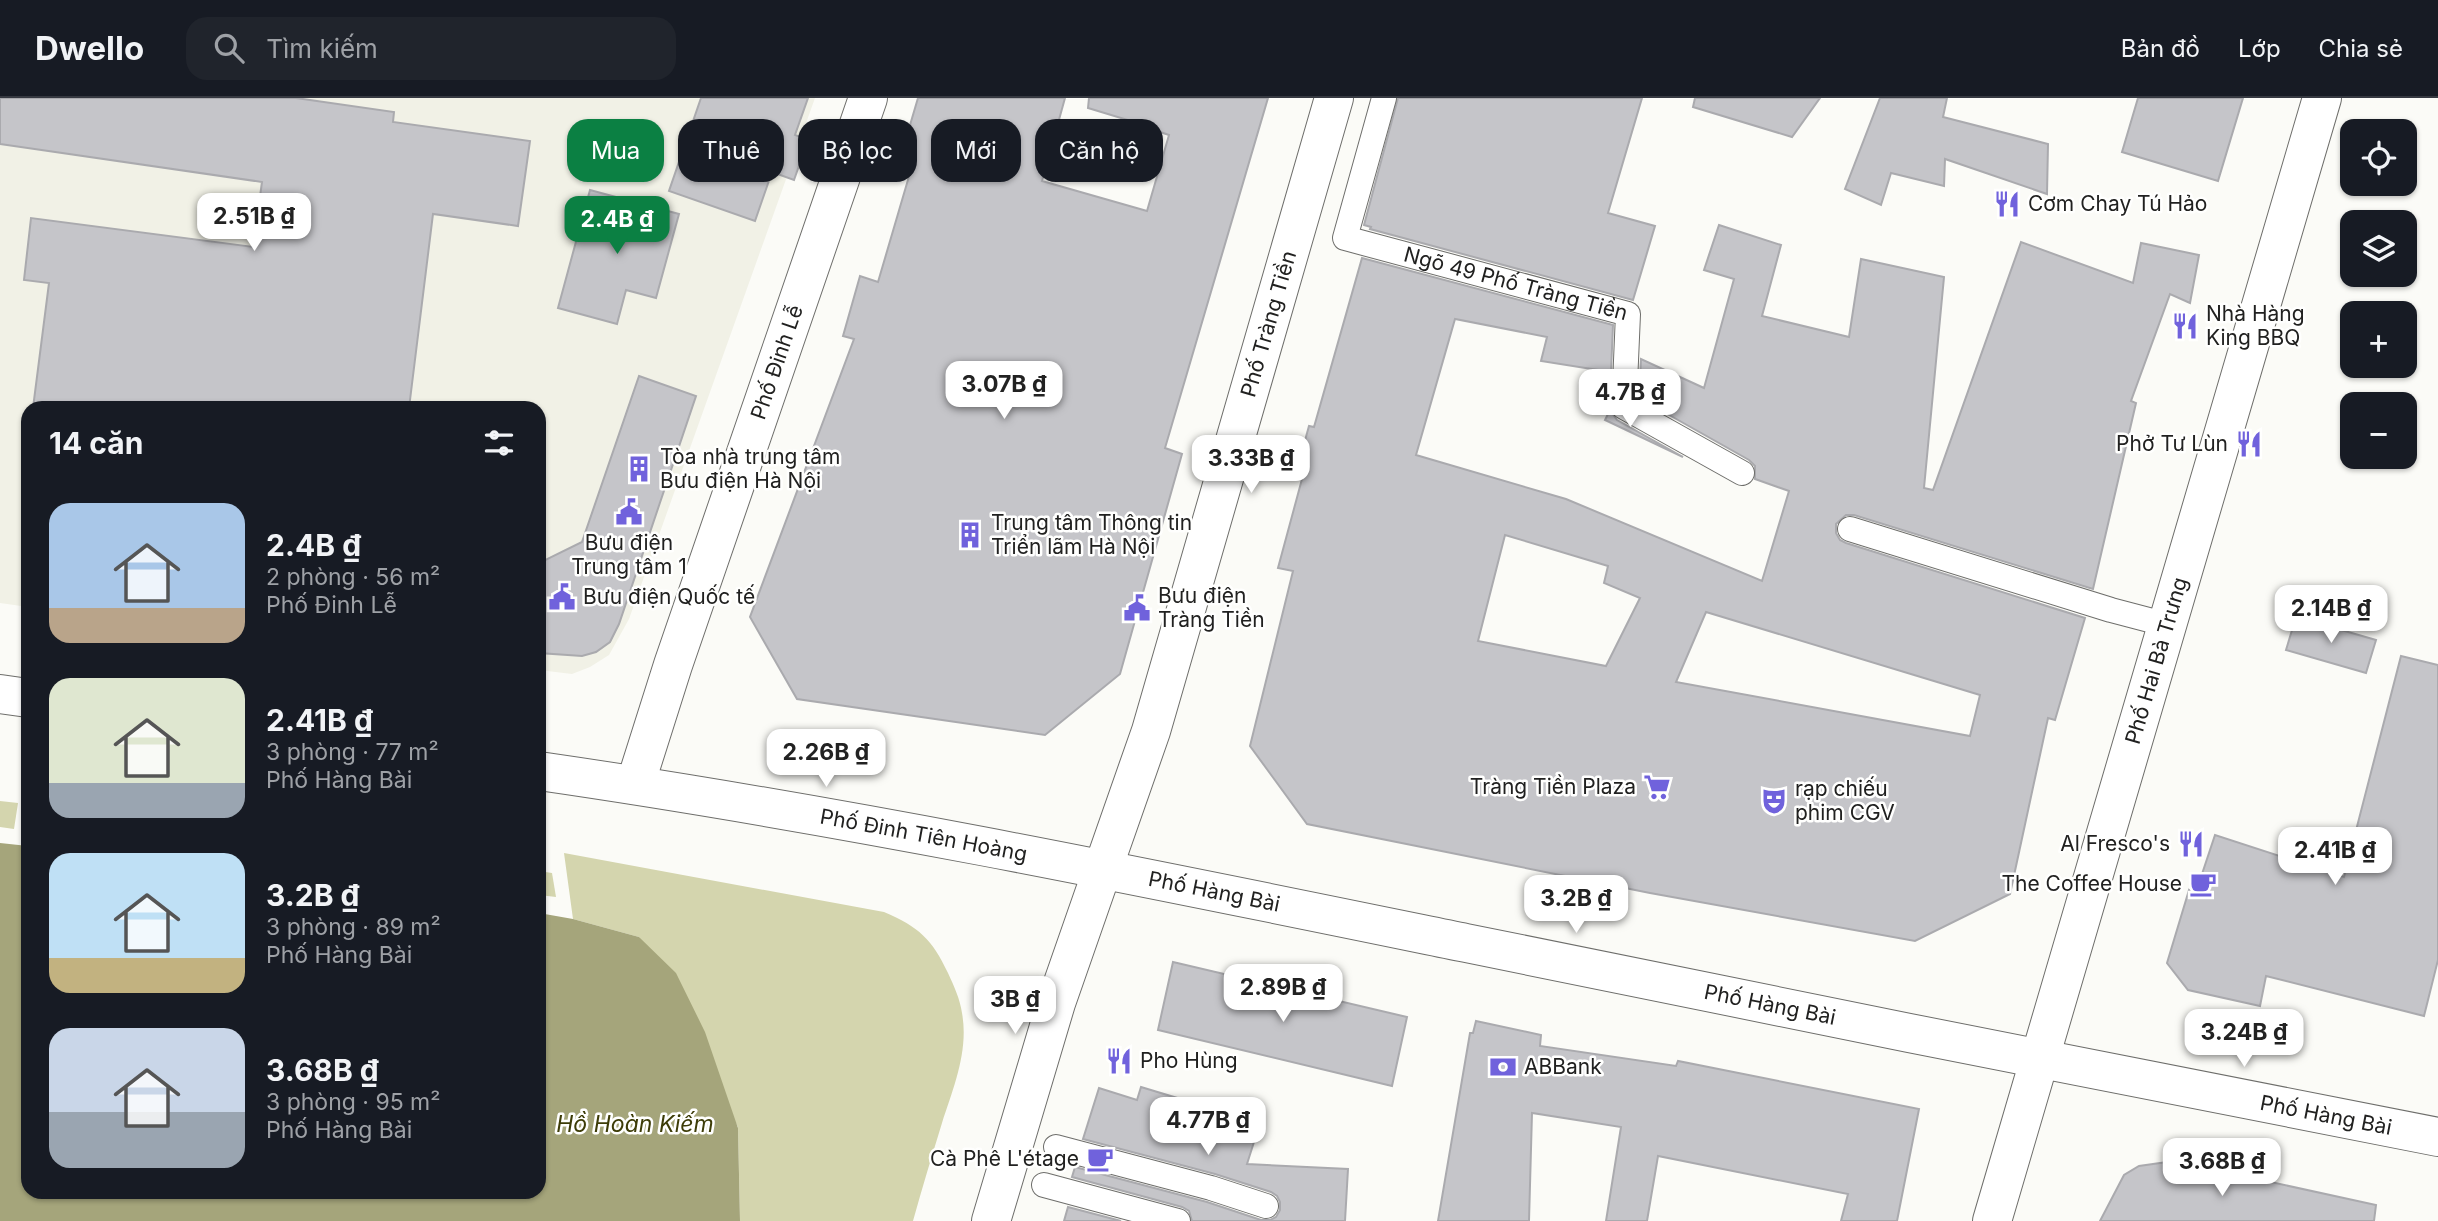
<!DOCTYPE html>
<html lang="vi">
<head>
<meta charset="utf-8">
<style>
  :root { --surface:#171b24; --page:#20242c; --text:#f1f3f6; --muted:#9ea1a6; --line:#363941; --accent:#0b8043 }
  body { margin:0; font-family:Inter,sans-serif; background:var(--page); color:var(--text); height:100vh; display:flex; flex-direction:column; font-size:26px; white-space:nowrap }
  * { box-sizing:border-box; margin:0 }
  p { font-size:23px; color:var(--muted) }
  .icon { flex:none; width:38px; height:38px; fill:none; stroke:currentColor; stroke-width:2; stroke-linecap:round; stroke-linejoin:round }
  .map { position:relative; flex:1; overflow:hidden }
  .drawer { position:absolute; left:21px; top:303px; width:525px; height:798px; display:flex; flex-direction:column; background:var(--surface); border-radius:21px; box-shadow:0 2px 5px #0004 }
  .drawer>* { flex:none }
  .top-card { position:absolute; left:567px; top:21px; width:665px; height:63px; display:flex; gap:14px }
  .controls { position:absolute; left:2340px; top:21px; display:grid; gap:14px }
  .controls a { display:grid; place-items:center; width:77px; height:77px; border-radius:14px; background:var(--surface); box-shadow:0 2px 5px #0004; font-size:35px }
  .price { position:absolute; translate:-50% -60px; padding:0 16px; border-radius:14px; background:#fff; color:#222; font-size:23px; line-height:46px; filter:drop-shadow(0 2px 4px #0008) }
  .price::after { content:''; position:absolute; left:50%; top:42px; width:21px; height:16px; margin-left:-10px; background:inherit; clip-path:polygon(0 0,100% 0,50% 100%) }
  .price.active { background:var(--accent); color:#fff }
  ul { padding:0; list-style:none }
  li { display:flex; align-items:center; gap:21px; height:175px; padding:0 28px }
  li span { display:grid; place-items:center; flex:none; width:196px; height:140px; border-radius:21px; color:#555 }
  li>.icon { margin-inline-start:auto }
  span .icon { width:84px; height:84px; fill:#fffc; stroke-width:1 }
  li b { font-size:30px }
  h2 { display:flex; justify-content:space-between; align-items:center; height:84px; padding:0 28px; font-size:30px }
  .tag { padding:0 24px; border-radius:21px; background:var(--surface); box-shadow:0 2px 5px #0004; font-size:24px; line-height:63px }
  .tag.active { background:var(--accent); color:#fff }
  header { display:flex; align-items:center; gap:42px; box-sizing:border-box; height:98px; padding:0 35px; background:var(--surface); border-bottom:2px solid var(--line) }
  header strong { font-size:33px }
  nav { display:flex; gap:38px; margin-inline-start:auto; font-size:24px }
  .search { width:490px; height:63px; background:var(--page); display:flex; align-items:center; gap:18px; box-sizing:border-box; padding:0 24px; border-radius:21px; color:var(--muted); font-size:26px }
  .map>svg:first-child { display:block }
  .built { fill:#f1f1e6 }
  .green { fill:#d4d5ae }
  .water { fill:#a5a57b }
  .building { fill:#c5c5c9; stroke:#aaaaae; stroke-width:2; fill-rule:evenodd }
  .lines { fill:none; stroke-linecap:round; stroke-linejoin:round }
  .service-casing { stroke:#6e6e6b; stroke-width:26 }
  .minor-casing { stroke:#6e6e6b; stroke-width:40 }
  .tertiary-casing { stroke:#6e6e6b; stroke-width:40 }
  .secondary-casing { stroke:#6e6e6b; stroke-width:40 }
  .service { stroke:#fff; stroke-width:24 }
  .minor { stroke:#fff; stroke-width:38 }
  .tertiary { stroke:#fff; stroke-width:38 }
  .secondary { stroke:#fff; stroke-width:38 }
  .labels { text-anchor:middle; stroke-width:5; stroke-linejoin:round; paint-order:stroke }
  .poi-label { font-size:21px; fill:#212120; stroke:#fffffe; text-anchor:start }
  .street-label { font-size:21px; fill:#212120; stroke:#fffffe }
  .water-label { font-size:23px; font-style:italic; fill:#3d3c07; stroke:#fffffe }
</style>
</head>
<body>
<header>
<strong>Dwello</strong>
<div class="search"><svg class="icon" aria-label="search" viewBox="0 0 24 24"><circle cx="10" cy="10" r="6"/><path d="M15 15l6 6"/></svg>Tìm kiếm</div>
<nav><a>Bản đồ</a><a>Lớp</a><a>Chia sẻ</a></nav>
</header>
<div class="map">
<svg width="2438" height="1123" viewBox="0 0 2438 1123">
  <rect width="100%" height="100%" fill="#fbfbf7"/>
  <path class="built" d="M 0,0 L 815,0 L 629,521 L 609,557 L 590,569 L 572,576 L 539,572 L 539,310 L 28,310 L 28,509 L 0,505 Z"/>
  <g class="green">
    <path d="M 0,703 L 18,705 L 14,731 L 0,729 Z"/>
    <path d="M 564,755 L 884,814 C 919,829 932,841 948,875 C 954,888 960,901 962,915 C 969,953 953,991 942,1025 C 932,1058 922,1090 913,1123 L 740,1123 L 738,1029 L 639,839 L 573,821 Z"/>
    <path d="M 539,773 L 552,775 L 556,799 L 539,797 Z"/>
  </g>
  <path class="water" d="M 0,745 L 28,748 L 28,1094 L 539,1094 L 539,815 L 573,821 L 639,839 L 676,875 L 705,934 L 738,1030 L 740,1123 L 0,1123 Z"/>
  <g class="building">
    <path d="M 0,0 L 296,0 L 394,14 L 393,24 L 530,43 L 518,128 L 433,116 L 409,310 L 33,310 L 49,185 L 24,182 L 31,120 L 253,149 L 262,84 L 0,46 Z"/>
    <path d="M 701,0 L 808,0 L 795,37 L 808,42 L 794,82 L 772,74 L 755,123 L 669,93 Z"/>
    <path d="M 918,0 L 1065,0 L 1042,83 L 1147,113 L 1169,37 L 1154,32 L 1154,30 L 1088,10 L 1089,0 L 1268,0 L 1165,350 L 1182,356 L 1120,576 L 1045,637 L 797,601 L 750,519 L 854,241 L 843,238 L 860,178 L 878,184 L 910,75 L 897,71 Z"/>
    <path d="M 1398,0 L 1642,0 L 1608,115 L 1655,128 L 1633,202 L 1370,131 L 1371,129 L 1364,127 Z"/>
    <path d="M 1695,0 L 1820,0 L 1792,39 L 1693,9 Z"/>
    <path d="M 1880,0 L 1947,0 L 1943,19 L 2048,46 L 2047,96 L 1945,61 L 1944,88 L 1891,75 L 1881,107 L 1845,91 Z"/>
    <path d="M 2138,0 L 2243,0 L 2218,83 L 2122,54 Z"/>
    <path d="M 590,92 L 679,116 L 656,200 L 626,192 L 617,226 L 558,210 Z"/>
    <path d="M 1719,127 L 1781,147 L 1762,218 L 1849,239 L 1861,161 L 1944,179 L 1924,390 L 1933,392 L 2021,144 L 2133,185 L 2141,145 L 2199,157 L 2190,205 L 2170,196 L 2131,303 L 2136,305 L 2093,491 L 1854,417 L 1846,417 L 1836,426 L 1836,435 L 1840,442 L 1846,445 L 2085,520 L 2055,622 L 2048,620 L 2010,796 L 1915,843 L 1650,795 L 1307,726 L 1250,648 L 1293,473 L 1278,470 L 1305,370 L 1298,368 L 1309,328 L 1314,329 L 1362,160 L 1613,227 L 1611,274 L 1541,263 L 1547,239 L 1455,221 L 1416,357 L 1566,401 L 1762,483 L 1789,393 L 1755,381 L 1755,368 L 1749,362 L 1639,300 L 1641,261 L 1704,290 L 1734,181 L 1704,172 ZM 1505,437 L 1608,468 L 1604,485 L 1640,500 L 1606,568 L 1478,543 ZM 1706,514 L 1980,597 L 1970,638 L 1676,584 Z"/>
    <path d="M 639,278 L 696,298 L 619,526 L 610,544 L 596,554 L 582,558 L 539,555 L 539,465 L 582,444 Z"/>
    <path d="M 1610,312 L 1617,322 L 1683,359 L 1605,322 Z"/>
    <path d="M 2296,519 L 2376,542 L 2366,575 L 2286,552 Z"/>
    <path d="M 2401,558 L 2438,567 L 2438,862 L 2424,918 L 2266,878 L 2260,908 L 2188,892 L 2167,865 L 2189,792 L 2195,797 L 2215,737 L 2344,779 Z"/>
    <path d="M 1173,864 L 1407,919 L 1392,988 L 1158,932 Z"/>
    <path d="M 1476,923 L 1541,937 L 1540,948 L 1676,968 L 1678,963 L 1919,1011 L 1897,1123 L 1841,1123 L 1848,1096 L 1658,1058 L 1647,1123 L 1606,1123 L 1621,1029 L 1532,1015 L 1529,1123 L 1438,1123 L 1470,935 L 1473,935 Z"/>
    <path d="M 1141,989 L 1260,1025 L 1247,1066 L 1348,1071 L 1345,1123 L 1192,1123 L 1189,1113 L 1182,1109 L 1072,1079 L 1075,1069 L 1207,1104 L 1261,1122 L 1270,1122 L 1276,1119 L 1280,1112 L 1280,1104 L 1277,1098 L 1271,1094 L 1215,1076 L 1083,1041 L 1099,990 L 1137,1002 Z"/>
    <path d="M 2174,1063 L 2376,1107 L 2374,1123 L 2100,1123 L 2124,1077 L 2139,1068 Z"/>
    <path d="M 1068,1109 L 1121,1123 L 1064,1123 Z"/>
  </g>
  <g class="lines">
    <g class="service-casing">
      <g id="service">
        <path id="s1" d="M 1384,0 L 1345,140 L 1628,216 L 1624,309 L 1742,375"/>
        <path d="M 1850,431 L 2111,512 L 2168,527"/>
        <path d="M 1056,1049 L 1211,1090 L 1266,1108"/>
        <path d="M 1044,1087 L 1178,1123"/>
      </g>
    </g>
    <g class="minor-casing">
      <g id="minor">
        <path id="s2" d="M 635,687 L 673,567 L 868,0"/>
      </g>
    </g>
    <g class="tertiary-casing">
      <g id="tertiary">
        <path id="s3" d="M 1102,773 L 1151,633 L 1334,0"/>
      </g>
    </g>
    <g class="secondary-casing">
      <g id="secondary">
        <path d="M 0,596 L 28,600"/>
        <path id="s4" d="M 539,673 C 850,718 1158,782 1466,845 C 1790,911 2113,977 2438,1039"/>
        <path d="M 991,1123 L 1056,905 L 1102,773"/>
        <path id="s5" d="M 1992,1123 L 2322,0"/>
      </g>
    </g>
    <use href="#service" class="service"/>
    <use href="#minor" class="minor"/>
    <use href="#tertiary" class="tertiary"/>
    <use href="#secondary" class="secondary"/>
  </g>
  <defs>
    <g id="restaurant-bare" transform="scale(2.1)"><path d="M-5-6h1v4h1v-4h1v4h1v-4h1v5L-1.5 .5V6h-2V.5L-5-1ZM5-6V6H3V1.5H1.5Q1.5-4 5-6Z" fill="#7062dc" stroke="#fffffe" stroke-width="2.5" paint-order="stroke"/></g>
    <g id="building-bare" transform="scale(2.1)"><path d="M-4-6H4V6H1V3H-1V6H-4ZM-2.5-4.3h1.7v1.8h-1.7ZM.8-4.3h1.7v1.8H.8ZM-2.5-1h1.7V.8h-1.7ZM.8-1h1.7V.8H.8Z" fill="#7062dc" stroke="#fffffe" stroke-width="2.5" paint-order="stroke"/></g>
    <g id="civic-bare" transform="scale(2.1)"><path d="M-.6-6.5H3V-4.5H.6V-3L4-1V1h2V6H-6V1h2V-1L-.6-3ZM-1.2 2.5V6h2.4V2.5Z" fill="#7062dc" stroke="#fffffe" stroke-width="2.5" paint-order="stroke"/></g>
    <g id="supermarket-bare" transform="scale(2.1)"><path d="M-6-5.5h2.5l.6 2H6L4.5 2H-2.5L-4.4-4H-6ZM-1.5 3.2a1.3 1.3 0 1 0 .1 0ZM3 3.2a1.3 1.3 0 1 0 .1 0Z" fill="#7062dc" stroke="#fffffe" stroke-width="2.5" paint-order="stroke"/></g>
    <g id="theatre-bare" transform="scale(2.1)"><path d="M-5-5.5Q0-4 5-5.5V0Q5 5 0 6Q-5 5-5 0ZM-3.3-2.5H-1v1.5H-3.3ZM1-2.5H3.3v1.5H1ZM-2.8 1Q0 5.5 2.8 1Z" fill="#7062dc" stroke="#fffffe" stroke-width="2.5" paint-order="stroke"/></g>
    <g id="cafe-bare" transform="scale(2.1)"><path d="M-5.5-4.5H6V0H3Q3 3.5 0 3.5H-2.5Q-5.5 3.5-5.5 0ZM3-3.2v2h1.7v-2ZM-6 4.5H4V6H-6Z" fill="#7062dc" stroke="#fffffe" stroke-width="2.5" paint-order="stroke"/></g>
    <g id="bank-bare" transform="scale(2.1)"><path d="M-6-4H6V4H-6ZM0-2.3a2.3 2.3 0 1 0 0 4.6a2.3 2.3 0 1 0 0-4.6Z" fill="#7062dc" stroke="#fffffe" stroke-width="2.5" paint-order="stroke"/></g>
  </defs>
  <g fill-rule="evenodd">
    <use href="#restaurant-bare" x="2007" y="106"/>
    <use href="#restaurant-bare" x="2185" y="228"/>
    <use href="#restaurant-bare" x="2249" y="346"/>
    <use href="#building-bare" x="639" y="371"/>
    <use href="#civic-bare" x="629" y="414"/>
    <use href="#building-bare" x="970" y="437"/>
    <use href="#civic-bare" x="562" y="499"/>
    <use href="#civic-bare" x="1137" y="510"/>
    <use href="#supermarket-bare" x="1657" y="689"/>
    <use href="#theatre-bare" x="1774" y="703"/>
    <use href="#restaurant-bare" x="2191" y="746"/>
    <use href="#cafe-bare" x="2203" y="786"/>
    <use href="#restaurant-bare" x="1119" y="963"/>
    <use href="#bank-bare" x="1503" y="969"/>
    <use href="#cafe-bare" x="1100" y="1061"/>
  </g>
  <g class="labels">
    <g class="poi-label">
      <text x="2028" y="113">Cơm Chay Tú Hảo</text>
      <text x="2206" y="223">Nhà Hàng<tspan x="2206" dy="24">King BBQ</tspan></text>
      <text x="2228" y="353" text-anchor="end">Phở Tư Lùn</text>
      <text x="660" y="366">Tòa nhà trung tâm<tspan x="660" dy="24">Bưu điện Hà Nội</tspan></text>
      <text x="991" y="432">Trung tâm Thông tin<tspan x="991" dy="24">Triển lãm Hà Nội</tspan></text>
      <text x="629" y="452" text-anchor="middle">Bưu điện<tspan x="629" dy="24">Trung tâm 1</tspan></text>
      <text x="1158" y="505">Bưu điện<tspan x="1158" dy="24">Tràng Tiền</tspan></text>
      <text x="583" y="506">Bưu điện Quốc tế</text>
      <text x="1636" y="696" text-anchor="end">Tràng Tiền Plaza</text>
      <text x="1795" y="698">rạp chiếu<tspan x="1795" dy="24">phim CGV</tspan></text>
      <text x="2170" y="753" text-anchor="end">Al Fresco's</text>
      <text x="2182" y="793" text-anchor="end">The Coffee House</text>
      <text x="1140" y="970">Pho Hùng</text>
      <text x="1524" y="976">ABBank</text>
      <text x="1079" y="1068" text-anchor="end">Cà Phê L'étage</text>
    </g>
    <g class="street-label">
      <text dy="7" stroke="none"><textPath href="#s1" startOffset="322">Ngõ 49 Phố Tràng Tiền</textPath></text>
      <text dy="7" stroke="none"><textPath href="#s3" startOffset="572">Phố Tràng Tiền</textPath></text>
      <text dy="7" stroke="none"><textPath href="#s2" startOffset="446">Phố Đinh Lễ</textPath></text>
      <text dy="7" stroke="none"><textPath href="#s5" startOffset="584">Phố Hai Bà Trưng</textPath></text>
      <text dy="7" stroke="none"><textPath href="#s4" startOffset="390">Phố Đinh Tiên Hoàng</textPath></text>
      <text dy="7" stroke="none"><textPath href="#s4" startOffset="686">Phố Hàng Bài</textPath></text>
      <text dy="7" stroke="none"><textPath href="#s4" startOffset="1253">Phố Hàng Bài</textPath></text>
      <text dy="7" stroke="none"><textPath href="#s4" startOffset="1820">Phố Hàng Bài</textPath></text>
    </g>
    <g class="water-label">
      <text x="635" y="1034">Hồ Hoàn Kiếm</text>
    </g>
  </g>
</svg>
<div class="controls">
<a><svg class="icon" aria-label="locate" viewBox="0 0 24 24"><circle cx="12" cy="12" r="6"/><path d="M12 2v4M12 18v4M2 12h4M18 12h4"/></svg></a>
<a><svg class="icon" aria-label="layers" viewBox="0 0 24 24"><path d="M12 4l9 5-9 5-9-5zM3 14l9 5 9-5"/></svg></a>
<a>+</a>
<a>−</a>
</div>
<b class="price" style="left:254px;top:155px">2.51B ₫</b>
<b class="price active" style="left:617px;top:158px">2.4B ₫</b>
<b class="price" style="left:1004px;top:323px">3.07B ₫</b>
<b class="price" style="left:1630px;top:331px">4.7B ₫</b>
<b class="price" style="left:1251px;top:397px">3.33B ₫</b>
<b class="price" style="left:2331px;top:547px">2.14B ₫</b>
<b class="price" style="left:826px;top:691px">2.26B ₫</b>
<b class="price" style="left:2335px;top:789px">2.41B ₫</b>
<b class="price" style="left:1576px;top:837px">3.2B ₫</b>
<b class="price" style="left:1283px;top:926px">2.89B ₫</b>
<b class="price" style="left:1015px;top:938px">3B ₫</b>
<b class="price" style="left:2244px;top:971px">3.24B ₫</b>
<b class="price" style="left:1208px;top:1059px">4.77B ₫</b>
<b class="price" style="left:2222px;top:1100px">3.68B ₫</b>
<div class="top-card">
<a class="tag active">Mua</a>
<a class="tag">Thuê</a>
<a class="tag">Bộ lọc</a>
<a class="tag">Mới</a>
<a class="tag">Căn hộ</a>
</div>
<section class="drawer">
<h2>14 căn<svg class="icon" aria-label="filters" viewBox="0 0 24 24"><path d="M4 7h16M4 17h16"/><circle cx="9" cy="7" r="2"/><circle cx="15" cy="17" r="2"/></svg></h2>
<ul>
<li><span style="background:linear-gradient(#a9c7e8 75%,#b9a48a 0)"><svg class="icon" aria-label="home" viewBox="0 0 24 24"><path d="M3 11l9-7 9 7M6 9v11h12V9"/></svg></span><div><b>2.4B ₫</b><p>2 phòng · 56 m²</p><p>Phố Đinh Lễ</p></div></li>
<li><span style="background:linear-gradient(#dfe7d0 75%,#9aa5b1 0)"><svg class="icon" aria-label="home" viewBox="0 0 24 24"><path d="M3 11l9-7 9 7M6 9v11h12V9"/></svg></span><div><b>2.41B ₫</b><p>3 phòng · 77 m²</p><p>Phố Hàng Bài</p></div></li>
<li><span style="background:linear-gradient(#bfe0f5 75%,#c2b280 0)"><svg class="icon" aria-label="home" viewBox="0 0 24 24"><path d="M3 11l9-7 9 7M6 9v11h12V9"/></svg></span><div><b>3.2B ₫</b><p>3 phòng · 89 m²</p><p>Phố Hàng Bài</p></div></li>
<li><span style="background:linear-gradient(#c9d6e8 60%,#9aa5b1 0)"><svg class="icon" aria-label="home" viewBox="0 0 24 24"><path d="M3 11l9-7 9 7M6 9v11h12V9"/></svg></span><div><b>3.68B ₫</b><p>3 phòng · 95 m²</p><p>Phố Hàng Bài</p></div></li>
</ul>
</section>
</div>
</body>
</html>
